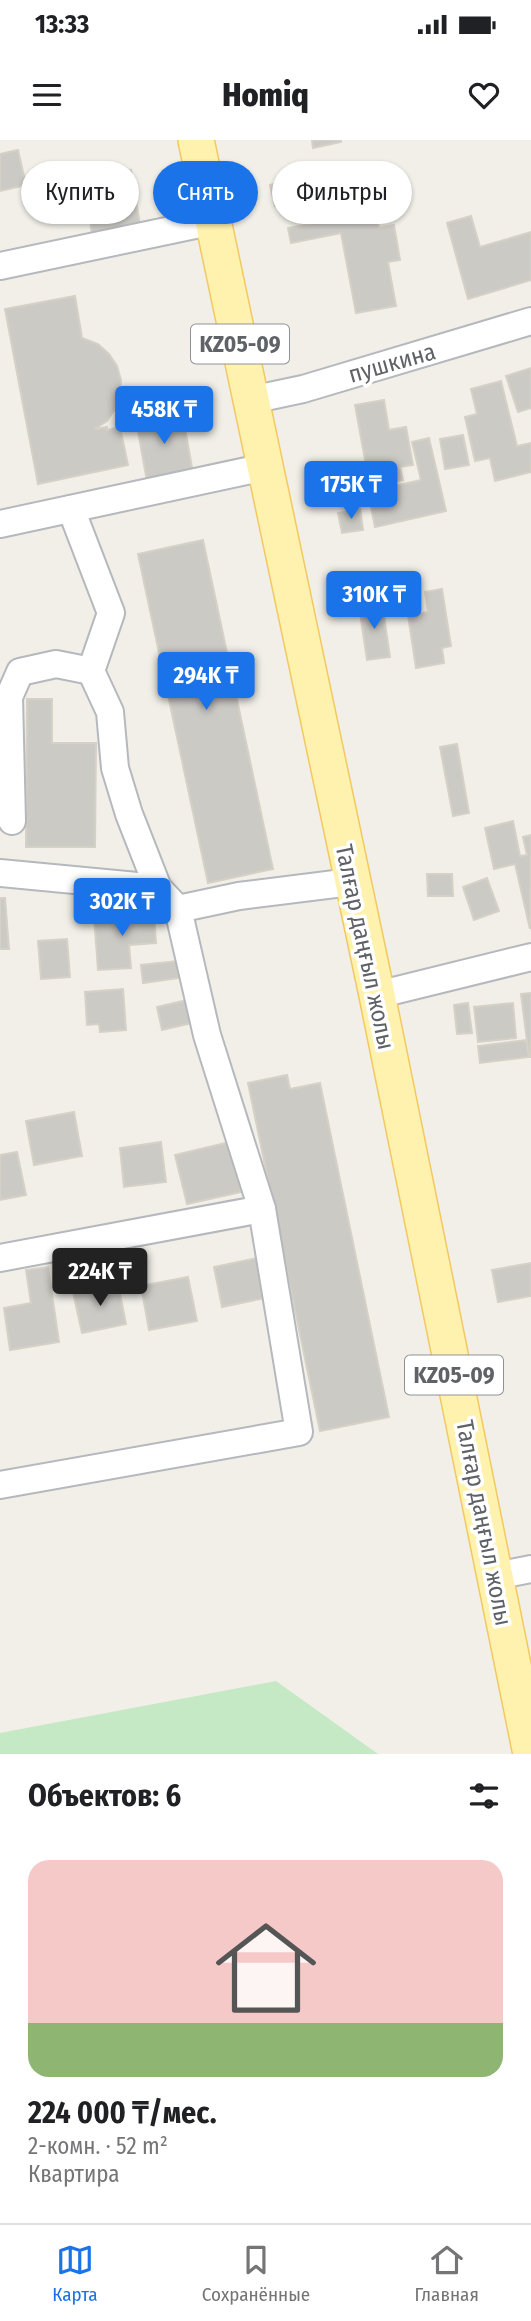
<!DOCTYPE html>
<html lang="ru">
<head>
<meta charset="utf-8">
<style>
  :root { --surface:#fff; --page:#f6f6f6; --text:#202124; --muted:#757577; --line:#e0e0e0; --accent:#1a73e8 }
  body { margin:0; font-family:"Fira Sans Condensed",sans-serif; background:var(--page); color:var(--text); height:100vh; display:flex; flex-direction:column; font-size:26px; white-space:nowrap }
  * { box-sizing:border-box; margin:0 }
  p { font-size:23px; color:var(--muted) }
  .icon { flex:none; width:38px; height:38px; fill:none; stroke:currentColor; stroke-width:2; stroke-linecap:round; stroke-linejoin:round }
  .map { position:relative; height:1614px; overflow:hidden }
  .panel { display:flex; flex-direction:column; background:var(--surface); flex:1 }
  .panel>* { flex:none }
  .hud { position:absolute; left:21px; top:21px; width:490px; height:63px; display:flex; gap:14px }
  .price { position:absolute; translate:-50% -60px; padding:0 16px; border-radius:7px; background:var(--accent); color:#fff; font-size:23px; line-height:46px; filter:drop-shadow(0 2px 4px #0008) }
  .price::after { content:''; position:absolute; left:50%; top:42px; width:21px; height:16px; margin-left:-10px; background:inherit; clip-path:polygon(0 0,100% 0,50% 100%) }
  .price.on { background:#222; color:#fff }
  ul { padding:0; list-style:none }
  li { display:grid; align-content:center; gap:14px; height:371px; padding:0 28px }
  li span { display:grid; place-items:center; height:217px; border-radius:21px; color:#555 }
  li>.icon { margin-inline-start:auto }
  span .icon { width:126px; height:126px; fill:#fffc; stroke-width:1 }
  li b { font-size:30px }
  h2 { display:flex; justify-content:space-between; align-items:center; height:84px; padding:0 28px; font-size:30px }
  .chip { padding:0 24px; border-radius:32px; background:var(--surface); box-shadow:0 2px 5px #0004; font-size:24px; line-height:63px }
  .chip.on { background:var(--accent); color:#fff }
  .status { display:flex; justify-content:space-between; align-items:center; height:49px; padding:0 35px; background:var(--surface); direction:ltr }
  .status svg { height:19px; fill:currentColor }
  header { display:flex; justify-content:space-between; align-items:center; height:91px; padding:0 28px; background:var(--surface); font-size:32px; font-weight:800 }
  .menu { display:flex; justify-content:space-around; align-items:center; height:98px; border-top:2px solid var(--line); background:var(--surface); font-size:19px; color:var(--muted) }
  .menu a { display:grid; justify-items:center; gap:4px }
  .menu .on { color:var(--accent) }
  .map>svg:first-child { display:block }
  .green { fill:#c5e8c5 }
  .building { fill:#cccac5; stroke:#d6d1c6; stroke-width:2 }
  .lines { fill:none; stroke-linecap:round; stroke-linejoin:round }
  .minor-casing { stroke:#b5b8bc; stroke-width:30 }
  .major-casing { stroke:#f2c960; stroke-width:38 }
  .minor { stroke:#fff; stroke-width:26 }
  .major { stroke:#fff2af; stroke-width:35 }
  .labels { text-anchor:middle; stroke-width:7; stroke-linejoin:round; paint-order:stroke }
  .shield { fill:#fff; stroke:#8f9295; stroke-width:2 }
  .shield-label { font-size:23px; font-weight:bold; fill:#5f6368 }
  .street-label { font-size:24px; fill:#5f6368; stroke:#fff }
</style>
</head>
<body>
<div class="status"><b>13:33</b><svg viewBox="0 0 49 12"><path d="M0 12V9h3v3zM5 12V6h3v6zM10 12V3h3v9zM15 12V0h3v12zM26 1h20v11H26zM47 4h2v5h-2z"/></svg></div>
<header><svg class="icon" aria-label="menu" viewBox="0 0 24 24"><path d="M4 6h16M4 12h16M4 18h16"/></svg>Homiq<svg class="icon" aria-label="heart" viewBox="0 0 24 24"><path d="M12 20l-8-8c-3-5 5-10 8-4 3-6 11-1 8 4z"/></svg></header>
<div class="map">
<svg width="531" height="1614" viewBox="0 0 531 1614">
  <rect width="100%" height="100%" fill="#f1efe8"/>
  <path class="green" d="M 276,1541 L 378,1614 L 0,1614 L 0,1593 Z"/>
  <g class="building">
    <path d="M 312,0 L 341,0 L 341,2 L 313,8 Z"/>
    <path d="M 18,10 L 26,45 L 0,51 L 0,14 Z"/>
    <path d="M 131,30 L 140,85 L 92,94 L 89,75 L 102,72 L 96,36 Z"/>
    <path d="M 292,39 L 297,60 L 275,66 L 270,45 Z"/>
    <path d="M 376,71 L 379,88 L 394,85 L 400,120 L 388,122 L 396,166 L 356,173 L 341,93 L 291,103 L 288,88 Z"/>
    <path d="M 471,76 L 480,107 L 531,92 L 531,140 L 468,159 L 447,83 Z"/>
    <path d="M 75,156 L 82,198 L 98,204 L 109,214 L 117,226 L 121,240 L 120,255 L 115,269 L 107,281 L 95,289 L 107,287 L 107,290 L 120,287 L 128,325 L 38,344 L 5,169 Z"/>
    <path d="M 531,228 L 531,268 L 518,272 L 506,236 Z"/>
    <path d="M 501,241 L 517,306 L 531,303 L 531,332 L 495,341 L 490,318 L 475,321 L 465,277 L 477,274 L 471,249 Z"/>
    <path d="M 384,260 L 389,290 L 406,287 L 413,325 L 400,327 L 403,340 L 370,347 L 355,265 Z"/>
    <path d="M 182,272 L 193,333 L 147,341 L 136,280 Z"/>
    <path d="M 463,295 L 469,325 L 445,329 L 440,299 Z"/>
    <path d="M 429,298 L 446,371 L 375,387 L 368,352 L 421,340 L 412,302 Z"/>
    <path d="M 360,369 L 363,390 L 342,393 L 338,373 Z"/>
    <path d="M 203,400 L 273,729 L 208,743 L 138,414 Z"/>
    <path d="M 442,449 L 451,506 L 442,508 L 444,523 L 416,528 L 408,475 L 428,472 L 425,452 Z"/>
    <path d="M 382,463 L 390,517 L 367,520 L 359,466 Z"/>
    <path d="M 27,559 L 52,559 L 52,603 L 96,603 L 95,707 L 26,707 Z"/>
    <path d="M 457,604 L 469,673 L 453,676 L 440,607 Z"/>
    <path d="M 513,681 L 520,716 L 527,715 L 523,697 L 531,695 L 530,789 L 515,724 L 494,729 L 485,688 Z"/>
    <path d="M 427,734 L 452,734 L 453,756 L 428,756 Z"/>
    <path d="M 487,738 L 499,771 L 474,780 L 463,747 Z"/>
    <path d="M 0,758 L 5,758 L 9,809 L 0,809 Z"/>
    <path d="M 154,772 L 156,803 L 129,805 L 131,828 L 98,830 L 94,776 Z"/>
    <path d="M 67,799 L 70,837 L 41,839 L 38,801 Z"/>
    <path d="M 177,821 L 179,838 L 143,843 L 141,825 Z"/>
    <path d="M 123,849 L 126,890 L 100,892 L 99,884 L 87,885 L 85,852 Z"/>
    <path d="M 531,853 L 531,917 L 529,917 L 521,854 Z"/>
    <path d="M 187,860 L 192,883 L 162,890 L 157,867 Z"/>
    <path d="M 468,863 L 472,893 L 457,894 L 454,865 Z"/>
    <path d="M 513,863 L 516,898 L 478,902 L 474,867 Z"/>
    <path d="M 526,900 L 529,917 L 480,923 L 478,906 Z"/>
    <path d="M 287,935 L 290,949 L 320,943 L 389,1277 L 320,1291 L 248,943 Z"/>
    <path d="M 74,972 L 82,1016 L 34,1025 L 26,981 Z"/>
    <path d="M 161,1002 L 166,1042 L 124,1047 L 120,1008 Z"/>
    <path d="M 230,1002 L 241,1052 L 187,1064 L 175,1015 Z"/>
    <path d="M 17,1012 L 26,1055 L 0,1060 L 0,1015 Z"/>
    <path d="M 257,1118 L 265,1158 L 222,1167 L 214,1127 Z"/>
    <path d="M 531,1123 L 531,1156 L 498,1162 L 492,1130 Z"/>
    <path d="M 48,1127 L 59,1202 L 10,1210 L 4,1168 L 31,1163 L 26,1130 Z"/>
    <path d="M 188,1137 L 197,1181 L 149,1190 L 141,1146 Z"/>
    <path d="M 118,1144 L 126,1184 L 82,1193 L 73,1152 Z"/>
  </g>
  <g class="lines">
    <g class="minor-casing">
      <g id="minor">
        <path d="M 0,126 L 214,81"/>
        <path d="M 251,260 L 303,249 L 531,181"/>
        <path d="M 0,384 L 265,327"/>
        <path d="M 91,531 L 110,572 L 115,628 L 129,674 L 158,748"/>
        <path d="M 12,681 L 9,557 L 20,532 L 56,524 L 91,531 L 111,473 L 71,369"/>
        <path d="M 0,733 L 158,748 L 178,769 L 239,756 L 351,742"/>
        <path d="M 377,855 L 531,817"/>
        <path d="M 0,1118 L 262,1069 L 207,895 L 178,769"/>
        <path d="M 0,1345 L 299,1292 L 262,1069"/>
        <path d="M 495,1436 L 531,1429"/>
      </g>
    </g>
    <g class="major-casing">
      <path id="major" d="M 196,0 L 377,855 L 531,1614"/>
    </g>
    <use href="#minor" class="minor"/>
    <use href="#major" class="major"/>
  </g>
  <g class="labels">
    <g class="shield">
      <rect x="191" y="184.5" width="98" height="39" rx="5"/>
      <rect x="405" y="1215.5" width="98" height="39" rx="5"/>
    </g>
    <g class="shield-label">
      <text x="240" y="212">KZ05-09</text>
      <text x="454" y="1243">KZ05-09</text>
    </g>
    <g class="street-label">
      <text transform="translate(392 223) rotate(-16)" y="8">пушкина</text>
      <text transform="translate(365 807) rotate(78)" y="8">Талғар даңғыл жолы</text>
      <text transform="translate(484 1383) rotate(79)" y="8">Талғар даңғыл жолы</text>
    </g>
  </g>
</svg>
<b class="price" style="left:164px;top:306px">458K ₸</b>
<b class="price" style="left:351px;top:381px">175K ₸</b>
<b class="price" style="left:374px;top:491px">310K ₸</b>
<b class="price" style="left:206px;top:572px">294K ₸</b>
<b class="price" style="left:122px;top:798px">302K ₸</b>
<b class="price on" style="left:100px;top:1168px">224K ₸</b>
<div class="hud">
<a class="chip">Купить</a>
<a class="chip on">Снять</a>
<a class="chip">Фильтры</a>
</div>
</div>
<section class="panel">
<h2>Объектов: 6<svg class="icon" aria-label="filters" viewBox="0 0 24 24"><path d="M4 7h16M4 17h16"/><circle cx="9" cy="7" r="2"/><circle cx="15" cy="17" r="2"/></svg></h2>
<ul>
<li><span style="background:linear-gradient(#f6c9c9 75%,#8fb573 0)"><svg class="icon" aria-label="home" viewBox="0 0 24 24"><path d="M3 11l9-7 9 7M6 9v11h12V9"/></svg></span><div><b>224 000 ₸/мес.</b><p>2-комн. · 52 m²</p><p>Квартира</p></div></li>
</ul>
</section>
<nav class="menu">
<a class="on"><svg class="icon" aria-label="map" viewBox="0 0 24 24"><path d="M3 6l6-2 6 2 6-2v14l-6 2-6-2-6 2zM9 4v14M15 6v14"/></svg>Карта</a>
<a><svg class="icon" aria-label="saved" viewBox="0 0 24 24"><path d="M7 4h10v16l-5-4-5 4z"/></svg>Сохранённые</a>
<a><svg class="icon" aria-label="home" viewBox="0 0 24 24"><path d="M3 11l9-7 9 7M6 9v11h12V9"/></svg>Главная</a>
</nav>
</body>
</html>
